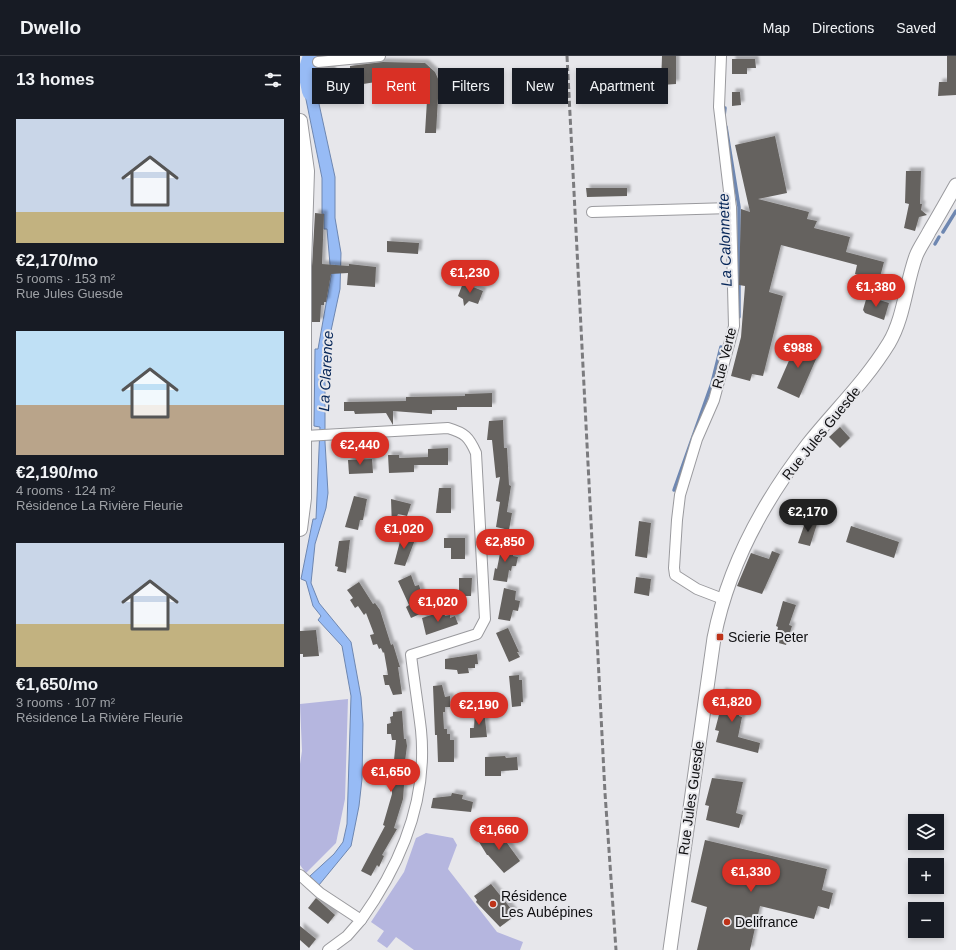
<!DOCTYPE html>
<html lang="en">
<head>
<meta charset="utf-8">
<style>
  :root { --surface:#171b24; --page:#242831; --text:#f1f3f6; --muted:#9ea1a6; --line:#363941; --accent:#d93025 }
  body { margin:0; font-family:Arial,sans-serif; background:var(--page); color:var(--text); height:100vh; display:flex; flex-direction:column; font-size:15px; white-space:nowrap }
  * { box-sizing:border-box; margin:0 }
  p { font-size:13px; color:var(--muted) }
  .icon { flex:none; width:22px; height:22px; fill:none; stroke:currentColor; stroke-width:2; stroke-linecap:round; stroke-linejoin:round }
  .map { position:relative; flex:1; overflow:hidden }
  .side { display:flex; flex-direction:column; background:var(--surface); width:300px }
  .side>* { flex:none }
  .guide { position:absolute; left:12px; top:12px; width:380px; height:36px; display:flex; gap:8px }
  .fabs { position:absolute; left:608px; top:758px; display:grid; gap:8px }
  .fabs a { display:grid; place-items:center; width:36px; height:36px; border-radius:0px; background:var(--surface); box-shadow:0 2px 6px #0003; font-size:20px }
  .price { position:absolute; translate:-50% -34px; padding:0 9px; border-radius:14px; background:var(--accent); color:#fff; font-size:13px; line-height:26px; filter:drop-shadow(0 1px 2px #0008) }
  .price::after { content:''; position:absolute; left:50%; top:24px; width:12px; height:9px; margin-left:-6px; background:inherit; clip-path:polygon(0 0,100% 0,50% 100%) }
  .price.current { background:#222; color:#fff }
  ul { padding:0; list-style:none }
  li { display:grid; align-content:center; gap:8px; height:212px; padding:0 16px }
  li span { display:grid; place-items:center; height:124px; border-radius:0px; color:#555 }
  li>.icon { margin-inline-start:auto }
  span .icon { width:72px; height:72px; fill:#fffc; stroke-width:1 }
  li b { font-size:17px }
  h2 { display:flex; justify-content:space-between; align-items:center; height:48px; padding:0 16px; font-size:17px }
  .chip { padding:0 14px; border-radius:0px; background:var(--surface); box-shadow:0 2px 6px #0003; font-size:14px; line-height:36px }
  .chip.current { background:var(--accent); color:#fff }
  header { display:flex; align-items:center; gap:24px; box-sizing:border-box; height:56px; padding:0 20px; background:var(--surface); border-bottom:1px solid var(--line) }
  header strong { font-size:19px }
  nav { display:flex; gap:22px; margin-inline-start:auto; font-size:14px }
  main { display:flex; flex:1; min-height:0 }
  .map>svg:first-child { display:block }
  .green { fill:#b5b6df }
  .water { fill:#97bbf5; stroke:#6e87b1 }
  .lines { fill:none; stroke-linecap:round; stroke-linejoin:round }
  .stream { stroke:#6e87b1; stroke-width:3.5 }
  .river { stroke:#97bbf5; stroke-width:20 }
  .building { fill:#65625f; filter:url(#shadow) }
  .minor-casing { stroke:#9a9a9e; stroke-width:12 }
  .tertiary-casing { stroke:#9a9a9e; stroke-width:15 }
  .secondary-casing { stroke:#9a9a9e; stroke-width:16 }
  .minor { stroke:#fff; stroke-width:10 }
  .tertiary { stroke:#fff; stroke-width:13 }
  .secondary { stroke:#fff; stroke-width:14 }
  .rail { stroke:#7b7b7e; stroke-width:3; stroke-dasharray:6 3; stroke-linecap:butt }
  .poi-dot { fill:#be3319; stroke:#e7e7eb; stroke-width:1.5 }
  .labels { text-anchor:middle; stroke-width:4; stroke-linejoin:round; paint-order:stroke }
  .street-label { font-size:14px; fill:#0f0f11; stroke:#e7e7eb }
  .poi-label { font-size:14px; fill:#0f0f11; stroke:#e7e7eb; text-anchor:start }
  .water-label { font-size:15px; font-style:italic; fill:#062658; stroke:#e7e7eb }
</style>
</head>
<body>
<header>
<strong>Dwello</strong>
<nav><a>Map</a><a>Directions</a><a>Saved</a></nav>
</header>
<main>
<section class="side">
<h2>13 homes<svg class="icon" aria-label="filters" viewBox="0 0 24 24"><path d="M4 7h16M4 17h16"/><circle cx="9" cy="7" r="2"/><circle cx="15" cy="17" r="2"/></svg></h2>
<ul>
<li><span style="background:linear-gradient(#c9d6e8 75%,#c2b280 0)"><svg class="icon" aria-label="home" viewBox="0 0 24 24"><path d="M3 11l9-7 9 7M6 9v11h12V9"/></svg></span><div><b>€2,170/mo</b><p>5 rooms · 153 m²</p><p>Rue Jules Guesde</p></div></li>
<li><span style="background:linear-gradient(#bfe0f5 60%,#b9a48a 0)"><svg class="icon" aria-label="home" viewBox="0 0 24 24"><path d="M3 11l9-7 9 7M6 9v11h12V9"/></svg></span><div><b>€2,190/mo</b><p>4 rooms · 124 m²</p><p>Résidence La Rivière Fleurie</p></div></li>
<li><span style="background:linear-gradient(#c9d6e8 65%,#c2b280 0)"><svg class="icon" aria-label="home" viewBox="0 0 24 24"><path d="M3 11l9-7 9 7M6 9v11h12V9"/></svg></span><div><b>€1,650/mo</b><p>3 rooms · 107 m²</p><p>Résidence La Rivière Fleurie</p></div></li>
</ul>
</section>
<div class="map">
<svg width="656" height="894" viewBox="0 0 656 894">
  <defs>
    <filter id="shadow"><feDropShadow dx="3.5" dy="-3.5" stdDeviation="1" flood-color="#0004"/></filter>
  </defs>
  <rect width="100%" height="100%" fill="#e7e7eb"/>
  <g class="green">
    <path d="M 48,643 L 45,743 L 36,787 L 6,817 L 0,809 L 0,708 L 2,695 L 0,648 Z"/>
    <path d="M 126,777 L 153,782 L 157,789 L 148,813 L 197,876 L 223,886 L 220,894 L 114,894 L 96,881 L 87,892 L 77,885 L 84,875 L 71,866 L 104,816 L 116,782 Z"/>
  </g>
  <path class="water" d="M 5,7 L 14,9 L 14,25 L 35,121 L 35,162 L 41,197 L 40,233 L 29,284 L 25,325 L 25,386 L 28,437 L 26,452 L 15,488 L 11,527 L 19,547 L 51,586 L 61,641 L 63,668 L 62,723 L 59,750 L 51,790 L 19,829 L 10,820 L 34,798 L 43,786 L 47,768 L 51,640 L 42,590 L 18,564 L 21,560 L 13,550 L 6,525 L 1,523 L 13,463 L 16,463 L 20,371 L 14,370 L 15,293 L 18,293 L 31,220 L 27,173 L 24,173 L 24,158 L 22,158 L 22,122 L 0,14 Z"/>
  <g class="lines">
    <g class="stream">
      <path d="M 424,60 L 425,52"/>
      <path d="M 426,71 L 439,151 L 439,261"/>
      <path d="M 643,176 L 656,155"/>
      <path d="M 635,188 L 639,181"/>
      <path d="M 374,434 L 412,327 L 421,291"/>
    </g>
    <path class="river" d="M 12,35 L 8,16 L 13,0"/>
  </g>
  <g class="building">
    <path d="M 362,0 L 376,0 L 376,28 L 361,29 Z"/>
    <path d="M 647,0 L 656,0 L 656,39 L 638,40 L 639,26 L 647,26 Z"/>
    <path d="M 432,3 L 455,3 L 456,12 L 447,12 L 447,18 L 432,18 Z"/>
    <path d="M 83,6 L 125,7 L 135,16 L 139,25 L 136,77 L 125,77 L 128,28 L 115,28 L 115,23 L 97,25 L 97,27 L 76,26 L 63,28 L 63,30 L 50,30 L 50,10 Z"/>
    <path d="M 32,12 L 33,22 L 18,25 L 16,14 Z"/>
    <path d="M 432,36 L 440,36 L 441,49 L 432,50 Z"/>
    <path d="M 475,80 L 487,137 L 458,143 L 509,156 L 507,163 L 517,165 L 514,172 L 550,181 L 546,196 L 584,206 L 579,225 L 555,218 L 557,209 L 481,189 L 469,236 L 483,240 L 463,320 L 452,318 L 450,325 L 431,320 L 441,281 L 445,230 L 439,229 L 441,153 L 450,156 L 435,89 Z"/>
    <path d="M 606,115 L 621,115 L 620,148 L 622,148 L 621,154 L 627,159 L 619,161 L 615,175 L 604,172 L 609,148 L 605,147 Z"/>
    <path d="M 286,132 L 327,132 L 327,140 L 287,141 Z"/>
    <path d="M 15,157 L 24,158 L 22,208 L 49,210 L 49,208 L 76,211 L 75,231 L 47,229 L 48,217 L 31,218 L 26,246 L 24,246 L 24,249 L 21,249 L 20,266 L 12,266 L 12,210 Z"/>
    <path d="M 87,185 L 119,187 L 118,198 L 87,196 Z"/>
    <path d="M 163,227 L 183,235 L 178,248 L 169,245 L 164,250 L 163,243 L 158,240 Z"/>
    <path d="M 567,240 L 589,247 L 584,264 L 565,257 L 563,254 Z"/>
    <path d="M 498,284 L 520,294 L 499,342 L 477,332 Z"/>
    <path d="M 192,337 L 192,351 L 157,351 L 157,354 L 132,354 L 132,358 L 93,355 L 93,369 L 86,357 L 55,358 L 54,355 L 44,355 L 44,346 L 106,345 L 106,341 L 165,340 L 165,338 Z"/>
    <path d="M 203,364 L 204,392 L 207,392 L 209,429 L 211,430 L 207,456 L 212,457 L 209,474 L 196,471 L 200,446 L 196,445 L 200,421 L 196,422 L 192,384 L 187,384 L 189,365 Z"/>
    <path d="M 540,371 L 550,382 L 540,392 L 529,381 Z"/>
    <path d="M 148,392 L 148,409 L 114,409 L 114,416 L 89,417 L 88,399 L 99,399 L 99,402 L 128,401 L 128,393 Z"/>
    <path d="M 72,403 L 73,417 L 49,418 L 48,404 Z"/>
    <path d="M 139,432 L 151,432 L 151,457 L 136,457 Z"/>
    <path d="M 54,440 L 67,443 L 63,464 L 60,464 L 58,474 L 45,471 Z"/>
    <path d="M 91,443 L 111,448 L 107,460 L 98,458 L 92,472 Z"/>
    <path d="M 506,464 L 517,468 L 510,490 L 498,487 Z"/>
    <path d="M 339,465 L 351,467 L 347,502 L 335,500 Z"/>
    <path d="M 551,470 L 599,486 L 594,502 L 546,486 Z"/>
    <path d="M 102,478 L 116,481 L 105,510 L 94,508 Z"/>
    <path d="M 144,482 L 165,482 L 165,503 L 151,503 L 151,492 L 144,492 Z"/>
    <path d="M 50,484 L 46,517 L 37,515 L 38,511 L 35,510 L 39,485 Z"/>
    <path d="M 202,487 L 214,489 L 213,500 L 218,501 L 216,510 L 212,510 L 211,515 L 209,514 L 207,526 L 193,524 L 195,512 L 197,513 Z"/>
    <path d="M 472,495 L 480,498 L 462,538 L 437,530 L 451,497 L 469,503 Z"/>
    <path d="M 111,519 L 115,530 L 119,529 L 122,539 L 118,541 L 122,557 L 111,562 L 106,551 L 109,549 L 98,525 Z"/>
    <path d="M 336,521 L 351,523 L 349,540 L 334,537 Z"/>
    <path d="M 159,522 L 172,522 L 171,540 L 159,540 Z"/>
    <path d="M 59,526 L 73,548 L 75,547 L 80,554 L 91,589 L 93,588 L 100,611 L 98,611 L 102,638 L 93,639 L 89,629 L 85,629 L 83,619 L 88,619 L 84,596 L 83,597 L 81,592 L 79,593 L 77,588 L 73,589 L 70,579 L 74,578 L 66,557 L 64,559 L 58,550 L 55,552 L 50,544 L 53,542 L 47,534 Z"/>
    <path d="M 204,532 L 216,535 L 215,544 L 220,545 L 218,555 L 213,554 L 210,565 L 198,563 Z"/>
    <path d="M 483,545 L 496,549 L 489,569 L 492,570 L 486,589 L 475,586 L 478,571 L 476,570 Z"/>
    <path d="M 144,555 L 145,560 L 150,559 L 150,562 L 155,560 L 158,568 L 126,579 L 122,562 Z"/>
    <path d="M 208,572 L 219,596 L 217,596 L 220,601 L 209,606 L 196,577 Z"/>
    <path d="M 16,574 L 19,600 L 3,601 L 3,598 L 0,598 L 0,575 Z"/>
    <path d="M 177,598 L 178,608 L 175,608 L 175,612 L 168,612 L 169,617 L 158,618 L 157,614 L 145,613 L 145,603 Z"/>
    <path d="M 219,619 L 219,624 L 222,624 L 223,646 L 221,646 L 221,650 L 212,651 L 209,620 Z"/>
    <path d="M 142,629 L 145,641 L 150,640 L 150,651 L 145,651 L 145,656 L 143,656 L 144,673 L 147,673 L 147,678 L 150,678 L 150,684 L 154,684 L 154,706 L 138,706 L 137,679 L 135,679 L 133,630 Z"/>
    <path d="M 422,635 L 444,641 L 439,660 L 442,661 L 438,681 L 460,687 L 458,697 L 416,686 L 419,675 L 415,674 L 421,651 L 418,650 Z"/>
    <path d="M 184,654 L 187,681 L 170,682 L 170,672 L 174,672 L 175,655 Z"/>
    <path d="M 102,655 L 104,683 L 106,683 L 107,690 L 102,728 L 104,729 L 103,743 L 94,772 L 97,773 L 82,799 L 84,800 L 79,811 L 77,809 L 71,820 L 61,815 L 85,770 L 83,769 L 92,738 L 92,728 L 90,728 L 90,721 L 86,721 L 86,715 L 87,710 L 91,710 L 92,704 L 94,704 L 96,684 L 92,684 L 91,678 L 87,678 L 87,668 L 91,667 L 90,661 L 93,660 L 93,656 Z"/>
    <path d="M 205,700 L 206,702 L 217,701 L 218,714 L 201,715 L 201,720 L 185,720 L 185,701 Z"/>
    <path d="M 412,722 L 443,726 L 436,757 L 443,759 L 439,772 L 406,764 L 409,750 L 405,749 Z"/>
    <path d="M 152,737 L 163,739 L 162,743 L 173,746 L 171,756 L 131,752 L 133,742 L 151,740 Z"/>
    <path d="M 195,773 L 198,776 L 199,776 L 220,805 L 204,817 L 188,799 L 187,799 L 179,786 Z"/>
    <path d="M 405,784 L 527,813 L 522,834 L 533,837 L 529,853 L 518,850 L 514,863 L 460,850 L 450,894 L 397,894 L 407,851 L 391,846 Z"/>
    <path d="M 191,828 L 216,859 L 200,871 L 176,846 L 177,844 L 174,840 Z"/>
    <path d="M 16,842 L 35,859 L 28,868 L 8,852 Z"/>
    <path d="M 0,870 L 16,883 L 9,892 L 0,884 Z"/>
  </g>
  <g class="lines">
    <g class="minor-casing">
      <g id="minor">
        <path d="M 421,0 L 419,51 L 431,152 L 434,270 L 414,344 L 397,383 L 380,439 L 377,464 L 374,512 L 375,519 L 397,533 L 423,543"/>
        <path d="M 18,6 L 80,0"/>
        <path d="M 292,156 L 431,152"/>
        <path d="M 5,380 L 148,372 C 165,377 169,381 176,397 L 185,563 L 177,578 L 111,599 C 114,624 118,649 121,674 C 128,744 101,808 61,864"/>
        <path d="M 0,819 L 20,837 L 61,864 L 47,880 L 28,894"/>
      </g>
    </g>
    <g class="tertiary-casing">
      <path id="tertiary" d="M 370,894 L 414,582 C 428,510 463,446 508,388 C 536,353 565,326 589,287 C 604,262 606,227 616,200 C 619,192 625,184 629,176 C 638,161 647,145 656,129"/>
    </g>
    <g class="secondary-casing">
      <path id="secondary" d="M 0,65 L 7,115 L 4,210 L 4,442 L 0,473"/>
    </g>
    <use href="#minor" class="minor"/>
    <use href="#tertiary" class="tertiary"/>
    <use href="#secondary" class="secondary"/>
    <path class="rail" d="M 267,0 L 305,737 L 316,894"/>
  </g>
  <g class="poi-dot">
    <rect x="416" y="577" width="8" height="8" rx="2"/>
    <circle cx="193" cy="848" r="4"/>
    <circle cx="427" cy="866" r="4"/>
  </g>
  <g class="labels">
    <g class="street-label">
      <text transform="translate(424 302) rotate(-76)" y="5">Rue Verte</text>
      <text transform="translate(521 377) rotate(-51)" y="5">Rue Jules Guesde</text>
      <text transform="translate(391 742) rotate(-82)" y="5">Rue Jules Guesde</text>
    </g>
    <g class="poi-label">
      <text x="428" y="586">Scierie Peter</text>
      <text x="201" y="845">Résidence<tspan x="201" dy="16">Les Aubépines</tspan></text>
      <text x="435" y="871">Delifrance</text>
    </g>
    <g class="water-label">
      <text transform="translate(425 184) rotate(-92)" y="5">La Calonnette</text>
      <text transform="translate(26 315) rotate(-87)" y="5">La Clarence</text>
    </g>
  </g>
</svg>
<div class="fabs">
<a><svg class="icon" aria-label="layers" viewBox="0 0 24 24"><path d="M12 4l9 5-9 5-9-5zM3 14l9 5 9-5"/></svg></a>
<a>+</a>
<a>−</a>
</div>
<b class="price" style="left:170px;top:238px">€1,230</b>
<b class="price" style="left:576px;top:252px">€1,380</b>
<b class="price" style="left:498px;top:313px">€988</b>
<b class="price" style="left:60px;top:410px">€2,440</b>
<b class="price current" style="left:508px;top:477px">€2,170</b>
<b class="price" style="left:104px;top:494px">€1,020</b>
<b class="price" style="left:205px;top:507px">€2,850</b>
<b class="price" style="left:138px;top:567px">€1,020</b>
<b class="price" style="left:432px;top:667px">€1,820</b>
<b class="price" style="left:179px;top:670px">€2,190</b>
<b class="price" style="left:91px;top:737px">€1,650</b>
<b class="price" style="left:199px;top:795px">€1,660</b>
<b class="price" style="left:451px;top:837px">€1,330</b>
<div class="guide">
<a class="chip">Buy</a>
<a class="chip current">Rent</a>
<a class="chip">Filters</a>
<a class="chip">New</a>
<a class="chip">Apartment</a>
</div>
</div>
</main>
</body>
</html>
